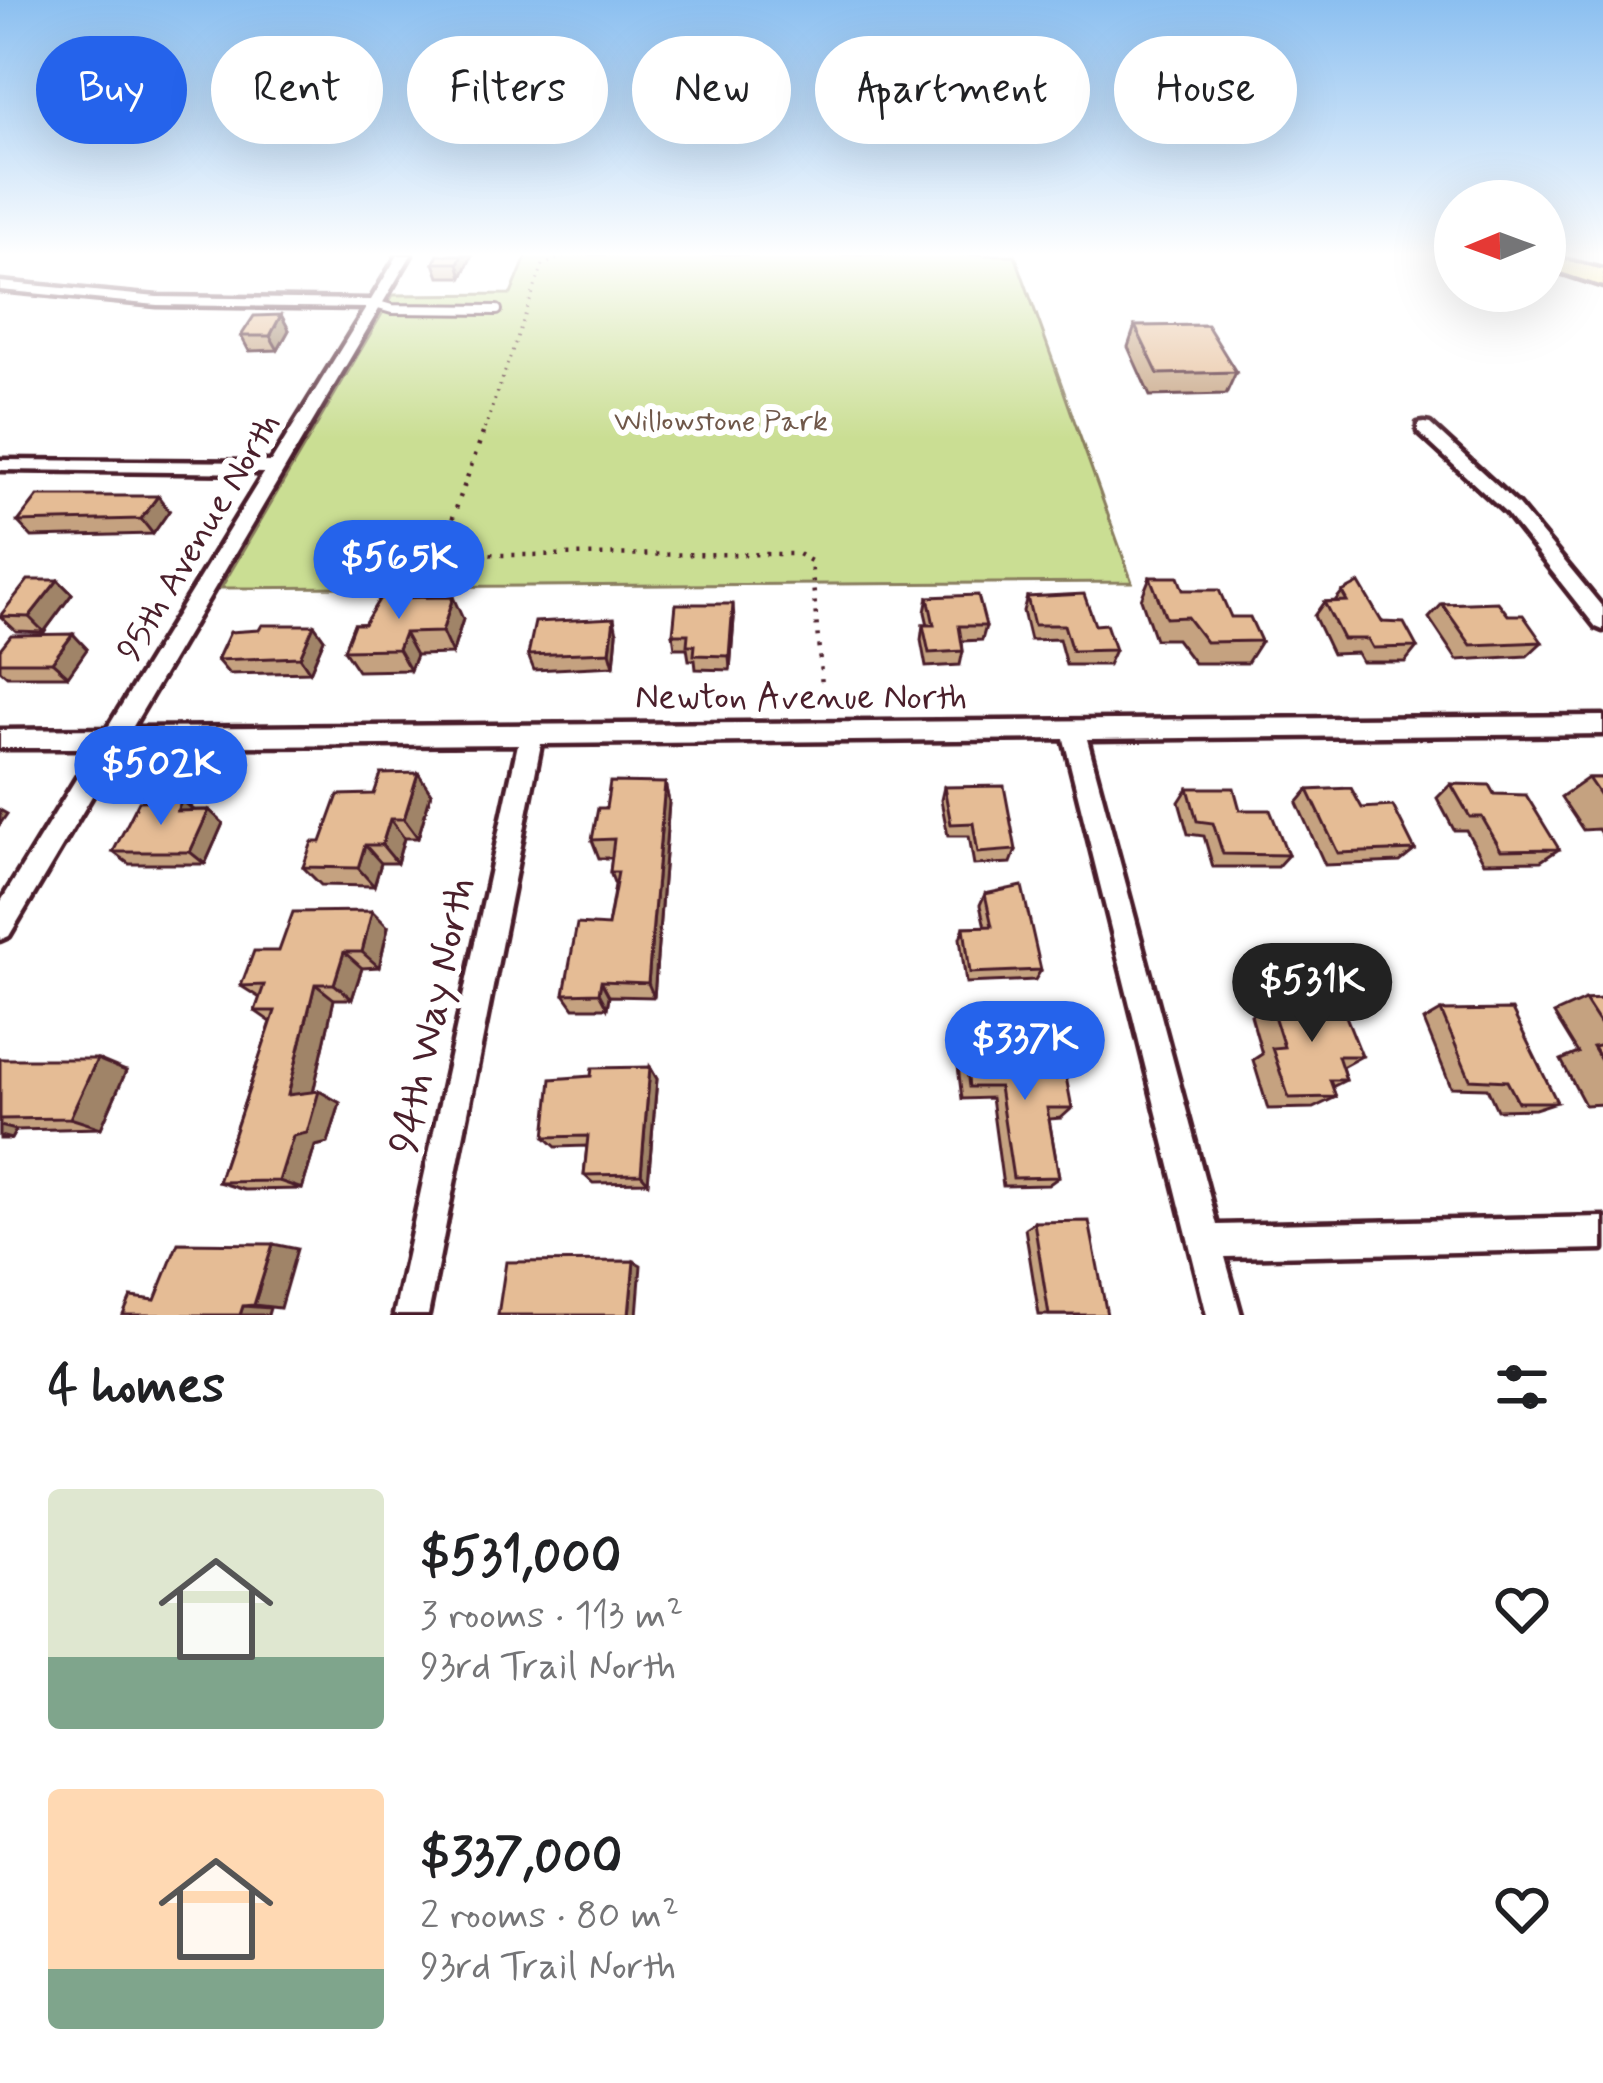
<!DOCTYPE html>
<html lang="en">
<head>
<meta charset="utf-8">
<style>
  :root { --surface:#fff; --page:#f2f2f2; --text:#202124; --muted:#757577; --accent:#2563eb }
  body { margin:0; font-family:Mynerve,sans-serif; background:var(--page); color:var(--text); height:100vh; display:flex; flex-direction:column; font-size:45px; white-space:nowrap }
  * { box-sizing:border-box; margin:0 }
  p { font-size:39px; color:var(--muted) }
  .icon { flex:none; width:66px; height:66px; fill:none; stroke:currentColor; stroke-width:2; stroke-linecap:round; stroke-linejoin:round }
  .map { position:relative; height:1315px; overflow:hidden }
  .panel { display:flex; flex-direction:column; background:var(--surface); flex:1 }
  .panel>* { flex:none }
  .top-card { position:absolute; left:36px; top:36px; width:1533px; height:108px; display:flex; gap:24px }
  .needle { width:78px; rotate:269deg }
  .controls { position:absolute; left:1434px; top:180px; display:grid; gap:24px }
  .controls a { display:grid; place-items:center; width:132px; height:132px; border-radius:50%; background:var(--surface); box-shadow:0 12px 48px #0002; font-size:60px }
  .price { position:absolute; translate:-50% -102px; padding:0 27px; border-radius:42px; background:var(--accent); color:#fff; font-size:39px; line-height:78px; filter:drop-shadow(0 3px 6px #0008) }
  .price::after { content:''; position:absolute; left:50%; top:72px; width:36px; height:27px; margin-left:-18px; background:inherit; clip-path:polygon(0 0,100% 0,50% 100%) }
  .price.on { background:#222; color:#fff }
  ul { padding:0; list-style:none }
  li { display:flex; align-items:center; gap:36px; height:300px; padding:0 48px }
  li span { display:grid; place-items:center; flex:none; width:336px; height:240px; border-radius:12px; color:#555 }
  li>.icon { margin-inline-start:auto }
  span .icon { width:144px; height:144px; fill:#fffc; stroke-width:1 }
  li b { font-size:51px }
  h2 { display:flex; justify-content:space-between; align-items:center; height:144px; padding:0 48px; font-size:51px }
  .pill { padding:0 42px; border-radius:54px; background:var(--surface); box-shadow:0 12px 48px #0002; font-size:42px; line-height:108px }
  .pill.on { background:var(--accent); color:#fff }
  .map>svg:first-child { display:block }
  .green { fill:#cade93; stroke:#8a7e5f; stroke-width:3 }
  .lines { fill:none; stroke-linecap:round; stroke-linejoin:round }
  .lane-casing { stroke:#4a1f2b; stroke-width:14 }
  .street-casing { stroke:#4a1f2b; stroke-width:9 }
  .highway-casing { stroke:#4a1f2b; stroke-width:9 }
  .path-far1 { stroke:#4a1f2b; stroke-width:3; stroke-dasharray:1.5 6; stroke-linecap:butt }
  .path { stroke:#4a1f2b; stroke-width:4.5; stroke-dasharray:3 8; stroke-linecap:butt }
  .lane { stroke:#fff; stroke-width:8 }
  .street { fill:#fff; fill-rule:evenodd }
  .highway { fill:#fae180; fill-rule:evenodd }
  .wall { fill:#c5a280; stroke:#4a1f2b; stroke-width:3 }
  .shaded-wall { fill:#a08468; stroke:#4a1f2b; stroke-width:3 }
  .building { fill:#e5bc95; stroke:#4a1f2b; stroke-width:3 }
  .labels { text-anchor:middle; stroke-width:12; stroke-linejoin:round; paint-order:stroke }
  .far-park-label { font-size:30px; fill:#70584a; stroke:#fff }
  .street-label { font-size:36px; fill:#4a1f2b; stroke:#fff }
  .near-street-label { font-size:42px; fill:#4a1f2b; stroke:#fff }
</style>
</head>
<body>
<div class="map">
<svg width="1603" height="1315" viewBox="0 0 1603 1315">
  <rect width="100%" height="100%" fill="#fff"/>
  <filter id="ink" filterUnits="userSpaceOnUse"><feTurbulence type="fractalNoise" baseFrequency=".00833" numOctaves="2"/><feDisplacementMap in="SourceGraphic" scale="24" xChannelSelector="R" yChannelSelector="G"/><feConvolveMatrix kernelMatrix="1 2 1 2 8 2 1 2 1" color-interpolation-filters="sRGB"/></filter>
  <g filter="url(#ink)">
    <path class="green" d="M 527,255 L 1015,255 L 1132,582 L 221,588 L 393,295 L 511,294 Z"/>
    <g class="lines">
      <g class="lane-casing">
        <path id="lane" d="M 375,304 L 392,309 L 497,310"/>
      </g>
      <g class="street-casing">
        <g id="street">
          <path d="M 398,255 L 411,255 L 132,728 L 1603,716 L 1603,734 L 1087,739 L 1217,1225 L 1603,1217 L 1603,1249 L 1225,1257 L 1241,1315 L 1207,1315 L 1064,739 L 541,744 L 428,1315 L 394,1315 L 518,744 L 121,747 L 9,936 L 0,940 L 0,903 L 95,748 L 0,748 L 0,730 L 107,729 L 264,473 L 0,470 L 0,460 L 271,462 L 366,308 L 157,305 L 0,290 L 0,282 L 157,297 L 371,300 Z"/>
          <path d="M 1424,423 L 1430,424 L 1518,505 L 1603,608 L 1603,630 L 1596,627 L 1506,513 L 1418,432 L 1418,424 Z"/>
        </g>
      </g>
      <g class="highway-casing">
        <path id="highway" d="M 1545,255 L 1603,270 L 1603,286 L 1545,267 Z"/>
      </g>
      <path class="path-far1" d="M 482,436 L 543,265 L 568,255"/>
      <path class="path" d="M 483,433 L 447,534 L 448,549 L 497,555 L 798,554 L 811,561 L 824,708"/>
      <use href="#lane" class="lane"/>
      <use href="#street" class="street"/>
      <use href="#highway" class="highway"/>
    </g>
    <g class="wall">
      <path d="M 438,255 L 472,255 L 462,277 L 439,277 L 434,263 Z"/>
      <path d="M 281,315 L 289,330 L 278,350 L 249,351 L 241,336 Z"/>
      <path d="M 1135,326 L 1236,372 L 1226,394 L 1150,396 L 1128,347 Z"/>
      <path d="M 169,511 L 153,534 L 32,537 L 18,522 Z"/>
      <path d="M 1150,577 L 1231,617 L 1261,641 L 1247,663 L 1194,663 L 1176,639 L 1155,639 L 1141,599 Z"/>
      <path d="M 58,580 L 72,594 L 44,632 L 16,631 L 0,616 Z"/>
      <path d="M 1342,592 L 1417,647 L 1405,662 L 1362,662 L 1357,653 L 1332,654 L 1314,616 L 1324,602 L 1335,601 Z"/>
      <path d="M 928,597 L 986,626 L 982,640 L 962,641 L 963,651 L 960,665 L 926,667 L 921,640 L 923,625 L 928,625 L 925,612 Z"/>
      <path d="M 1027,597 L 1095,625 L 1115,650 L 1108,665 L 1066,665 L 1059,639 L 1030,640 L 1023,611 Z"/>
      <path d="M 1442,604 L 1508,615 L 1542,642 L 1527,656 L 1457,660 L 1429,618 Z"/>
      <path d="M 463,619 L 452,654 L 416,655 L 410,670 L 358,671 L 344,650 L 354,624 Z"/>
      <path d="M 734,619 L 730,670 L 696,669 L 695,660 L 689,660 L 687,648 L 675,648 L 673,634 Z"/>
      <path d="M 314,625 L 324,639 L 310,672 L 229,674 L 217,660 Z"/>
      <path d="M 617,633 L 614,666 L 534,670 L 528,655 Z"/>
      <path d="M 73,634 L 87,649 L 68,676 L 7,676 L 0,670 L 0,649 Z"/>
      <path d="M 418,773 L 431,793 L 418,838 L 404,838 L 397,863 L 381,863 L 374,886 L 321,885 L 303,867 L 321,842 L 374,794 Z"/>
      <path d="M 1588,778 L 1603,778 L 1603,837 L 1598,829 L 1583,830 L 1561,797 Z"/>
      <path d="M 665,783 L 669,802 L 654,997 L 609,996 L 607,1008 L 574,1008 L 564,994 L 608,926 L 615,885 L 610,872 L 612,858 L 599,858 L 592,840 L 606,808 Z"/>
      <path d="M 1451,784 L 1494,794 L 1559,849 L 1541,861 L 1484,862 L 1466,830 L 1454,830 L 1437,798 Z"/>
      <path d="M 944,787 L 1016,850 L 1011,863 L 974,865 L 969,836 L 948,836 L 941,800 Z"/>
      <path d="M 1188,788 L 1240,810 L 1288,855 L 1277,867 L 1213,867 L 1204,836 L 1188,834 L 1179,802 Z"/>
      <path d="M 1308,790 L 1362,808 L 1415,850 L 1400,862 L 1325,865 L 1297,803 Z"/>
      <path d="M 182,800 L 194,810 L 209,810 L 223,823 L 205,864 L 129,864 L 113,852 Z"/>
      <path d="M 985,894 L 1041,970 L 1035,980 L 966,983 L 960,938 L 964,927 L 985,927 L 980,905 Z"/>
      <path d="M 388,927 L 379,967 L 362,968 L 352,999 L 334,999 L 313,1092 L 319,1091 L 340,1103 L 328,1143 L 315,1146 L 302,1189 L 244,1190 L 218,1182 L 271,1022 L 255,1011 L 260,998 L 241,986 L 279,951 Z"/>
      <path d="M 1603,999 L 1603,1104 L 1585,1105 L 1561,1060 L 1578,1053 L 1554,1014 L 1585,1000 Z"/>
      <path d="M 1269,1000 L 1362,1056 L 1342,1067 L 1346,1080 L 1332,1087 L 1336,1097 L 1313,1108 L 1268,1109 L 1253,1060 L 1262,1054 L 1251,1015 Z"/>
      <path d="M 1441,1011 L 1557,1102 L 1535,1109 L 1497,1110 L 1487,1088 L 1451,1087 L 1424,1021 Z"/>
      <path d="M 965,1053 L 1072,1108 L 1061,1118 L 1049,1119 L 1059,1177 L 1048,1185 L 1003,1186 L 991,1098 L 962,1099 L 958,1066 Z"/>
      <path d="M 0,1059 L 126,1071 L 101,1128 L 16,1130 L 11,1139 L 0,1139 Z"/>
      <path d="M 650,1067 L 657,1079 L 648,1182 L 593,1183 L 584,1175 L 587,1146 L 556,1147 L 545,1137 Z"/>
      <path d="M 1034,1222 L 1107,1315 L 1039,1315 L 1025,1228 Z"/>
    </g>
    <g class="shaded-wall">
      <path d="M 462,255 L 472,255 L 462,277 L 458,263 Z"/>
      <path d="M 281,315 L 289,330 L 278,350 L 270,336 Z"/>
      <path d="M 158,496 L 169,511 L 153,534 L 141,519 Z"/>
      <path d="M 58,580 L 72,594 L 44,632 L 29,617 Z"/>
      <path d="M 453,597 L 463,619 L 452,654 L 442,632 Z"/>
      <path d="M 733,604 L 734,619 L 730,670 L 729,656 Z"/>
      <path d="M 614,618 L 617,633 L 614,666 L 610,652 Z"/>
      <path d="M 314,625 L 324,639 L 310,672 L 300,657 Z"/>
      <path d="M 404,633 L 416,655 L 410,670 L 398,649 Z"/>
      <path d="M 73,634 L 87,649 L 68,676 L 52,662 Z"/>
      <path d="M 418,773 L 431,793 L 418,838 L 404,819 Z"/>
      <path d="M 665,783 L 669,802 L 654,997 L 648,983 Z"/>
      <path d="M 182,800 L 197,813 L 177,811 Z"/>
      <path d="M 0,810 L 7,814 L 0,824 Z"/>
      <path d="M 209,810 L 223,823 L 205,864 L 190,852 Z"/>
      <path d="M 390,819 L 404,838 L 397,863 L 382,845 Z"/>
      <path d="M 365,845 L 381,863 L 374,886 L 358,868 Z"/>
      <path d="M 372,911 L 388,927 L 379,967 L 362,952 Z"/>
      <path d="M 344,952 L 362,968 L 352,999 L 334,984 Z"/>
      <path d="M 601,981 L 609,996 L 607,1008 L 599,993 Z"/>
      <path d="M 315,984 L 334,999 L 310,1106 L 288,1095 Z"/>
      <path d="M 97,1059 L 126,1071 L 101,1128 L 70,1118 Z"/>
      <path d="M 650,1067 L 657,1079 L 648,1182 L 641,1174 Z"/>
      <path d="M 319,1091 L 340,1103 L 328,1143 L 315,1146 L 302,1189 L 279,1181 L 293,1136 Z"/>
      <path d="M 0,1126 L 16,1130 L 11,1139 L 0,1136 Z"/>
      <path d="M 273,1244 L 297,1249 L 280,1308 L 254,1305 Z"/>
      <path d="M 634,1261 L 641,1265 L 637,1315 L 629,1315 Z"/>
      <path d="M 243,1306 L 270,1308 L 268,1315 L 240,1315 Z"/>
    </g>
    <g class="building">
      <path d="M 438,255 L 462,255 L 458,263 L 434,263 Z"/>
      <path d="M 281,315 L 270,336 L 241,336 L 254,316 Z"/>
      <path d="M 1207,325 L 1236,372 L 1158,374 L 1135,326 Z"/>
      <path d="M 38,496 L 158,496 L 141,519 L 18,522 Z"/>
      <path d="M 1150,577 L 1178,577 L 1183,590 L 1219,590 L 1231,617 L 1250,617 L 1261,641 L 1206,642 L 1187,617 L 1166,618 Z"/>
      <path d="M 28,580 L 58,580 L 29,617 L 0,616 Z"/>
      <path d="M 1359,583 L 1382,622 L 1404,623 L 1417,647 L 1373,648 L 1368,639 L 1343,639 L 1324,602 L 1347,601 L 1342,592 Z"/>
      <path d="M 1084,594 L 1095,625 L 1106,624 L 1115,650 L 1072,651 L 1064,625 L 1034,625 L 1027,597 Z"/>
      <path d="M 978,595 L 986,626 L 959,626 L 963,651 L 929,653 L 923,625 L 934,625 L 928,597 Z"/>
      <path d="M 453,597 L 442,632 L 404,633 L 398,649 L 344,650 L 354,624 L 364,624 L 380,598 Z"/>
      <path d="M 1498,602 L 1508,615 L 1523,615 L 1542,642 L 1471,645 L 1442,604 Z"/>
      <path d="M 676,604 L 733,604 L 729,656 L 694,655 L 695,645 L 687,645 L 688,634 L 673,634 Z"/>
      <path d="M 614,618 L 610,652 L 528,655 L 535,622 Z"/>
      <path d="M 262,625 L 314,625 L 300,657 L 217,660 L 230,632 L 259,630 Z"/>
      <path d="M 73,634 L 52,662 L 0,662 L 0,649 L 11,635 Z"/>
      <path d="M 418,773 L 404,819 L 390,819 L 382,845 L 365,845 L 358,868 L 303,867 L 312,842 L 321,842 L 338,795 L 374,794 L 381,774 Z"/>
      <path d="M 1588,778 L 1603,778 L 1603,800 Z"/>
      <path d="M 610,782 L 665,783 L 648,983 L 601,981 L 599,993 L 564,994 L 577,924 L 608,926 L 618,872 L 610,872 L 614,839 L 592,840 L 598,808 L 606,808 Z"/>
      <path d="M 1451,784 L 1489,785 L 1494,794 L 1526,795 L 1559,849 L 1501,850 L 1482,817 L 1470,817 Z"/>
      <path d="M 1004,786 L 1016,850 L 978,853 L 973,823 L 951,824 L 944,787 Z"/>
      <path d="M 1188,788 L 1234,788 L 1240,810 L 1270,810 L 1288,855 L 1223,854 L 1213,823 L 1197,821 Z"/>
      <path d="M 1351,788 L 1362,808 L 1393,806 L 1415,850 L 1338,853 L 1308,790 Z"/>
      <path d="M 182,800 L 177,811 L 209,810 L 190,852 L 113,852 L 139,801 Z"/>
      <path d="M 1022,886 L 1041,970 L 970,973 L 964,927 L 992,926 L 985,894 Z"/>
      <path d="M 372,911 L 362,952 L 344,952 L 334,984 L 315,984 L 288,1095 L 319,1091 L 307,1133 L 293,1136 L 279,1181 L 218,1182 L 275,1011 L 255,1011 L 264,985 L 241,986 L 254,951 L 279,951 L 293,912 Z"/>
      <path d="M 1339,999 L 1362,1056 L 1338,1056 L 1346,1080 L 1330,1080 L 1336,1097 L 1289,1098 L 1272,1048 L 1284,1047 L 1269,1000 Z"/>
      <path d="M 1603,999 L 1603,1028 L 1585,1000 Z"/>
      <path d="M 1512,1010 L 1557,1102 L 1518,1102 L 1507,1081 L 1470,1079 L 1441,1011 Z"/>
      <path d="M 1603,1045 L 1603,1064 L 1593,1047 Z"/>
      <path d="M 1061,1051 L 1072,1108 L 1047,1108 L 1059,1177 L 1013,1178 L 999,1087 L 969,1087 L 965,1053 Z"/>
      <path d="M 0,1059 L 97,1059 L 70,1118 L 0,1119 Z"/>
      <path d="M 650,1067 L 641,1174 L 584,1175 L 588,1136 L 545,1137 L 551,1079 L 591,1076 L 592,1068 Z"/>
      <path d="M 1089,1221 L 1107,1315 L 1049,1315 L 1034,1222 Z"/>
      <path d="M 178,1243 L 273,1244 L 254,1305 L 243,1306 L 240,1315 L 123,1315 L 131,1297 L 155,1300 Z"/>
      <path d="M 634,1261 L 629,1315 L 498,1315 L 506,1262 Z"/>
    </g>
  </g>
  <linearGradient id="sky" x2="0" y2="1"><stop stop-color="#8bbff0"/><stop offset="0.58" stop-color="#fff"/><stop offset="1" stop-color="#fff" stop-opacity="0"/></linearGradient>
  <rect width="1603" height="439" fill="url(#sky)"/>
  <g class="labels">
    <g class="far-park-label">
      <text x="721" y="430">Willowstone Park</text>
    </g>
    <g class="street-label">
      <text transform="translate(197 536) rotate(-59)" y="13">95th Avenue North</text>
      <text x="801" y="708">Newton Avenue North</text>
    </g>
    <g class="near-street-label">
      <text transform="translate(430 1015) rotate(-78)" y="15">94th Way North</text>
    </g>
  </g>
</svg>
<div class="controls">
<a><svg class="needle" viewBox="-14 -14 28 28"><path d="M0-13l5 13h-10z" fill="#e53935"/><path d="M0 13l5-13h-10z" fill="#757577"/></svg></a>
</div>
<b class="price" style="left:399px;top:622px">$565K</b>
<b class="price" style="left:161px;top:828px">$502K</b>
<b class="price on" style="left:1312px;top:1045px">$531K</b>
<b class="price" style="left:1025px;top:1103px">$337K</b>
<div class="top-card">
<a class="pill on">Buy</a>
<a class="pill">Rent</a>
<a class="pill">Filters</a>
<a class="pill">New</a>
<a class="pill">Apartment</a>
<a class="pill">House</a>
</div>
</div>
<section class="panel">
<h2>4 homes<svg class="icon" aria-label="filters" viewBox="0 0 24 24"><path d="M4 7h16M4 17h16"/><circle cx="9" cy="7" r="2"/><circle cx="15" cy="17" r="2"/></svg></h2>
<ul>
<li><span style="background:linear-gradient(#dfe7d0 70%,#7fa58c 0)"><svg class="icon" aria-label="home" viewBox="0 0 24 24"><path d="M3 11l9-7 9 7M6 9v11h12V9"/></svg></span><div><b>$531,000</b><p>3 rooms · 113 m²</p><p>93rd Trail North</p></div><svg class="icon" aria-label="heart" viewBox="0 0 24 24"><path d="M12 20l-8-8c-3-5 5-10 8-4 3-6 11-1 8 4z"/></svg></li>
<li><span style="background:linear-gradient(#ffd9b3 75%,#7fa58c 0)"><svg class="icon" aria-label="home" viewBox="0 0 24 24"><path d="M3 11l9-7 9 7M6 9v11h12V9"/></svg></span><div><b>$337,000</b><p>2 rooms · 80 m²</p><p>93rd Trail North</p></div><svg class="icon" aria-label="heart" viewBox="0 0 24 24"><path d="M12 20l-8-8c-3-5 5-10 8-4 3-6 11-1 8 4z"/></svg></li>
</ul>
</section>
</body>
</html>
